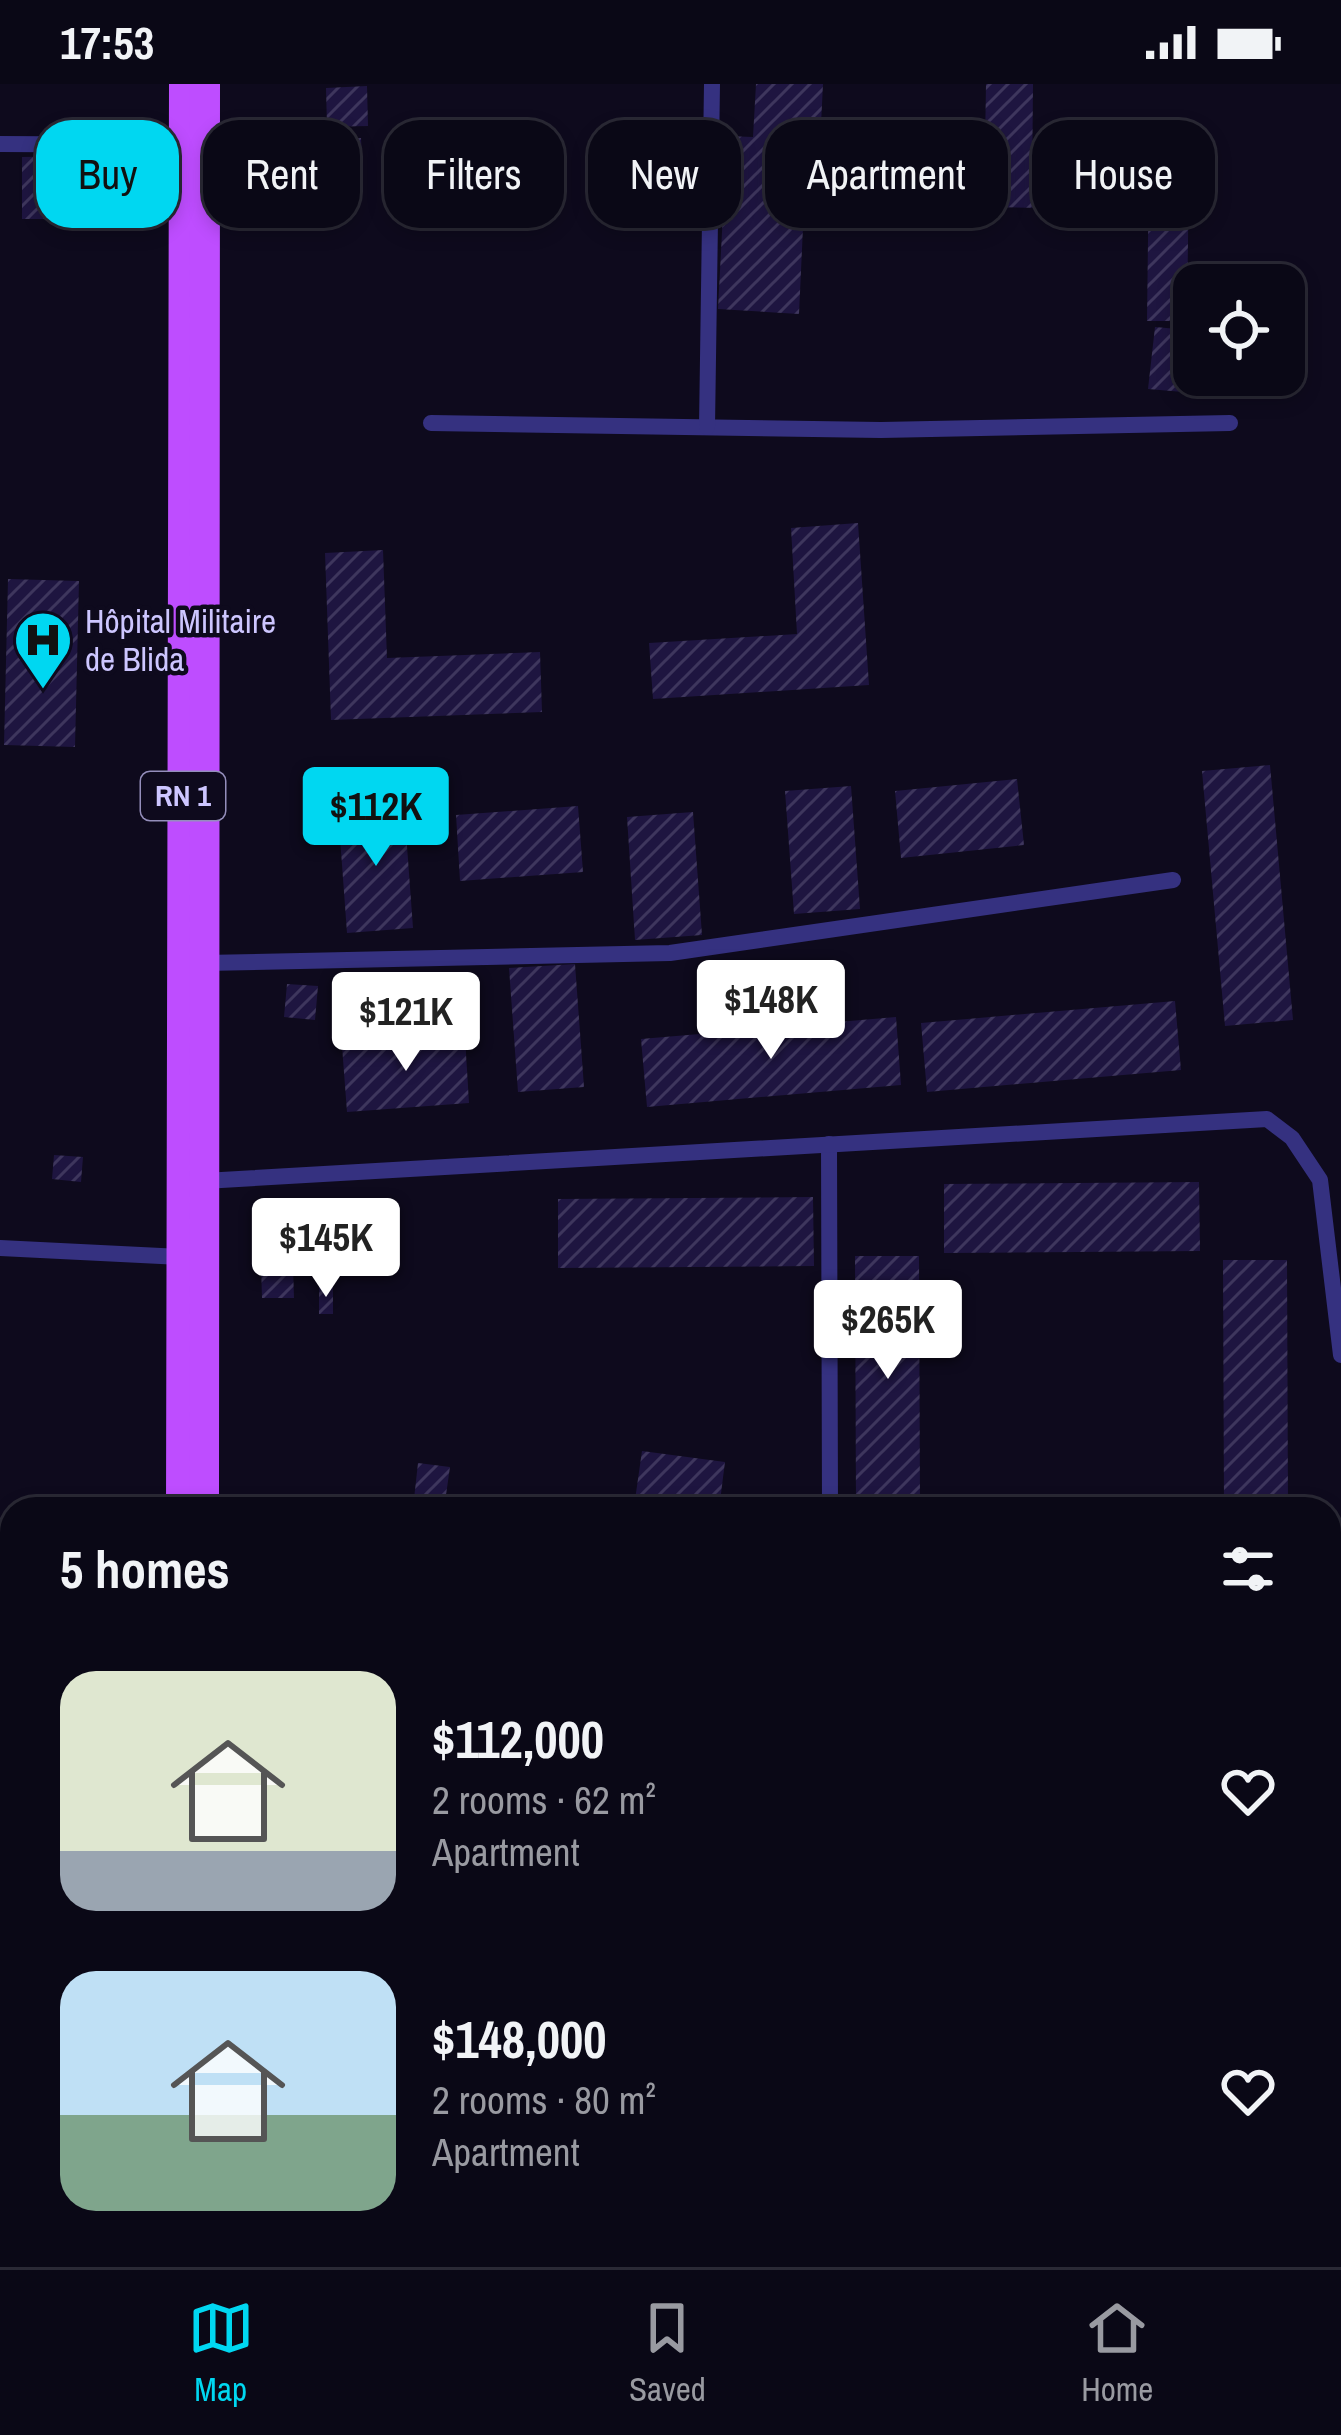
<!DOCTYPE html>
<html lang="en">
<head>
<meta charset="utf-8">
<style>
  :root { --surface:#0a0816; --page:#13111f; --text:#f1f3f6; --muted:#999aa1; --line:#2a2935; --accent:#00d7f1 }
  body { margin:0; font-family:"Archivo Narrow",sans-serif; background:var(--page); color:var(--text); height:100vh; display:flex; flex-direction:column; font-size:45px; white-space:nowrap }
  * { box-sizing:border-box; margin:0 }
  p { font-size:39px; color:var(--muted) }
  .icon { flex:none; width:66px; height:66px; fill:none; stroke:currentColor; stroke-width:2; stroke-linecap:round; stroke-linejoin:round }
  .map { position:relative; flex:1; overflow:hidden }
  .drawer { position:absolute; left:0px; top:1413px; width:1341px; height:771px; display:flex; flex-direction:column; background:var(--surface); border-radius:36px 36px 0 0; box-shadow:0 6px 18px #0003,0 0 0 3px var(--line) }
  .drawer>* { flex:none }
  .banner { position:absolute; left:36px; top:36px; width:1269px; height:108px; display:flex; gap:24px }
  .tools { position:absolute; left:1173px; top:180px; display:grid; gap:24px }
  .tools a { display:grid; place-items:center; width:132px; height:132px; border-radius:24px; background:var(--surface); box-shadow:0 6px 18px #0003,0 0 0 3px var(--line); font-size:60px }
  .price { position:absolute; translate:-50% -102px; padding:0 27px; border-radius:12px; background:#fff; color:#222; font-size:39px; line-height:78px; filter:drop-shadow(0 3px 6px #0008) }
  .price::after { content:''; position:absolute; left:50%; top:72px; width:36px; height:27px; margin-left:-18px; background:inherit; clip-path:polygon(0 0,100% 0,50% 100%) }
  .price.selected { background:var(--accent); color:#111 }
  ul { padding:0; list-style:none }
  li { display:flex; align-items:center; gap:36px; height:300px; padding:0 60px }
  li span { display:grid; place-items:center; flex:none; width:336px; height:240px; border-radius:36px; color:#555 }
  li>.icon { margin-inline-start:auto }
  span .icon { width:144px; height:144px; fill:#fffc; stroke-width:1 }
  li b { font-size:51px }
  h2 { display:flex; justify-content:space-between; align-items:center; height:144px; padding:0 60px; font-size:51px }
  .pill { padding:0 42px; border-radius:36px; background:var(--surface); box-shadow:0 6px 18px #0003,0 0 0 3px var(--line); font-size:42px; line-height:108px }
  .pill.selected { background:var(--accent); color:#111 }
  .status { display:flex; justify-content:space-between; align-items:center; height:84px; padding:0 60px; background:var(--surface); direction:ltr }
  .status svg { height:33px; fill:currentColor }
  .menu { display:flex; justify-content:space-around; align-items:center; height:168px; border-top:3px solid var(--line); background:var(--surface); font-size:33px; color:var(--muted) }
  .menu a { display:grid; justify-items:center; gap:6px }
  .menu .selected { color:var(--accent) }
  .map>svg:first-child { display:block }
  .building { fill:url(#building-hatch) }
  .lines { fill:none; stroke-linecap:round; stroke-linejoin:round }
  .lane { stroke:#353180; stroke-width:16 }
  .primary { stroke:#be4dff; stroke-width:30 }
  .labels { text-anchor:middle; stroke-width:9; stroke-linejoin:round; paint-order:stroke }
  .shield { fill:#0e0a1d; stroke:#948ebb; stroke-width:3 }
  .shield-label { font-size:30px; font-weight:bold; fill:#cdc6ff }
  .poi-label { font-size:33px; fill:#cdc6ff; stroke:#0e0a1d; text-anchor:start }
</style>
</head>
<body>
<div class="status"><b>17:53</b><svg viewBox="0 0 49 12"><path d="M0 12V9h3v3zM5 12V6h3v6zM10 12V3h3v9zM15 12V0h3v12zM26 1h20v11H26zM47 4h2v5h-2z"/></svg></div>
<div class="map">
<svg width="1341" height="2183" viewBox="0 0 1341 2183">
  <defs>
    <pattern id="building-hatch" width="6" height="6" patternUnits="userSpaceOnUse" patternTransform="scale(3)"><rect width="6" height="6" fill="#1e1540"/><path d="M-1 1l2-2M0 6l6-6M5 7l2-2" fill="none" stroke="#3e365d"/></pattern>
  </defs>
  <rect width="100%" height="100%" fill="#0e0a1d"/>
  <g class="building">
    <path d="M 756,0 L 823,0 L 817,122 L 804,122 L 799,230 L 718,225 L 727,52 L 753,53 Z"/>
    <path d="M 986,0 L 1033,0 L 1032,109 L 1040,124 L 984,123 Z"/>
    <path d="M 367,2 L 368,42 L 327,43 L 326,4 Z"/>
    <path d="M 361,54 L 362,74 L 345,75 L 344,55 Z"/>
    <path d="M 81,72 L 81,135 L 22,135 L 22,73 Z"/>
    <path d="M 1149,75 L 1189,75 L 1187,237 L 1147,237 Z"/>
    <path d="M 923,99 L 924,136 L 829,138 L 828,101 Z"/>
    <path d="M 1155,243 L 1189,246 L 1183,308 L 1148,305 Z"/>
    <path d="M 858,439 L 869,601 L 653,615 L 649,559 L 797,550 L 791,444 Z"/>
    <path d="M 383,466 L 387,574 L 540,568 L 542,628 L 331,636 L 325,469 Z"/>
    <path d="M 8,495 L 79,497 L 75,663 L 4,661 Z"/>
    <path d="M 1270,681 L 1293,936 L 1225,942 L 1202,687 Z"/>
    <path d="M 1017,695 L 1024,761 L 901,774 L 895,707 Z"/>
    <path d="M 851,702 L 860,825 L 794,830 L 785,707 Z"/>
    <path d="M 404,721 L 413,844 L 347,849 L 338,726 Z"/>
    <path d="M 578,722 L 583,788 L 460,797 L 456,731 Z"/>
    <path d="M 693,728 L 702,851 L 635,856 L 627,733 Z"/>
    <path d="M 575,880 L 584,1003 L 518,1008 L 509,884 Z"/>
    <path d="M 287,900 L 318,902 L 315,936 L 284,933 Z"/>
    <path d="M 1175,917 L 1181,986 L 927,1008 L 921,939 Z"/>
    <path d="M 896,933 L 901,1001 L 647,1023 L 641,955 Z"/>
    <path d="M 465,953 L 469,1019 L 347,1028 L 342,962 Z"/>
    <path d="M 54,1071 L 83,1073 L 81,1098 L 52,1095 Z"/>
    <path d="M 1199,1098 L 1200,1167 L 944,1169 L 944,1100 Z"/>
    <path d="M 813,1113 L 814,1182 L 558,1184 L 558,1115 Z"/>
    <path d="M 340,1162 L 355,1164 L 351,1191 L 337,1190 Z"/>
    <path d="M 855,1172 L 919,1172 L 920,1424 L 856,1424 Z"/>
    <path d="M 1223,1176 L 1287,1176 L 1288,1425 L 1224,1425 Z"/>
    <path d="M 293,1181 L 294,1214 L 262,1214 L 261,1182 Z"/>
    <rect x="319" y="1203" width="14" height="27"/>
    <path d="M 642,1367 L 725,1378 L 719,1425 L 634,1423 Z"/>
    <path d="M 418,1379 L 450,1383 L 444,1425 L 413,1424 Z"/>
    <rect x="1329" y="1644" width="12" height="252"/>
    <path d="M 1341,2052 L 1341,2183 L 1293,2183 L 1291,2172 L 1329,2172 L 1329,2053 Z"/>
    <path d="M 528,2172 L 570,2172 L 570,2182 L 528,2183 Z"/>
    <path d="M 755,2172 L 1226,2172 L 1225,2183 L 755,2183 Z"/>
  </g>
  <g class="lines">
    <g class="lane">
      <path d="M 0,60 L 184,61"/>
      <path d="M 431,339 L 881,346 L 1230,339"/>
      <path d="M 707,343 L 712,0"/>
      <path d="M 204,879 L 670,869 L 1173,796"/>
      <path d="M 829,1060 L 830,1425"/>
      <path d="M 204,1097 L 1267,1035 L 1292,1054 L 1320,1096 L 1341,1271"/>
      <path d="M 0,1164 L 181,1173"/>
      <path d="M 1329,1511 L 1341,1511"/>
      <path d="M 0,1841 L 12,1841"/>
      <path d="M 1329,1981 L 1341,1981"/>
      <path d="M 1329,2028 L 1341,2028"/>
      <path d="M 128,2172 L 128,2183"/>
      <path d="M 1282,2172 L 1283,2183"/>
      <path d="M 724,2183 L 724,2172"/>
    </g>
    <g class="primary">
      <path d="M 181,1425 L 184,0"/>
      <path d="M 204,1425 L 205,0"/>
      <path d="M 178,2172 L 178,2183"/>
      <path d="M 203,2183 L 203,2172"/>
    </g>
  </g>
  <defs>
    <g id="hospital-pin" transform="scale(3)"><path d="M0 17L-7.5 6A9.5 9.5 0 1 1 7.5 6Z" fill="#00d7f1" stroke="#0e0a1d"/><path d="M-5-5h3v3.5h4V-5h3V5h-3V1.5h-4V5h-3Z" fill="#111"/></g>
  </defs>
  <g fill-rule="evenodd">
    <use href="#hospital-pin" x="43" y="556"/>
  </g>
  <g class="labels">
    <rect class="shield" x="141" y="688" width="84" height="48" rx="9"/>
    <g class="shield-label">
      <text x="183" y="722">RN 1</text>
    </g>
    <g class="poi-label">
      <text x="85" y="549">Hôpital Militaire<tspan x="85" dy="38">de Blida</tspan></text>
    </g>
  </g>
</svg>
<div class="tools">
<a><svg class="icon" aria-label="locate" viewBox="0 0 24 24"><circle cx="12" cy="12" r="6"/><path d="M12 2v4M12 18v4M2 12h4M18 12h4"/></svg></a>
</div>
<b class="price selected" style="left:376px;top:785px">$112K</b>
<b class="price" style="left:771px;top:978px">$148K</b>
<b class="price" style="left:406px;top:990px">$121K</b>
<b class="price" style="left:326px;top:1216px">$145K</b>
<b class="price" style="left:888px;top:1298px">$265K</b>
<div class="banner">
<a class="pill selected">Buy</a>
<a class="pill">Rent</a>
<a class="pill">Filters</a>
<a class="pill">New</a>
<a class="pill">Apartment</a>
<a class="pill">House</a>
</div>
<section class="drawer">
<h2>5 homes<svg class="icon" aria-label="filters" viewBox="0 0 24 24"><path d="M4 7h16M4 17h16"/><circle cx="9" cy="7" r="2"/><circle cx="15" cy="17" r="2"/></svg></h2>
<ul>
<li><span style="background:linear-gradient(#dfe7d0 75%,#9aa5b1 0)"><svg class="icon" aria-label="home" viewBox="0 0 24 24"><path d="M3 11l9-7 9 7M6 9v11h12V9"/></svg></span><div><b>$112,000</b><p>2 rooms · 62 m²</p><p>Apartment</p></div><svg class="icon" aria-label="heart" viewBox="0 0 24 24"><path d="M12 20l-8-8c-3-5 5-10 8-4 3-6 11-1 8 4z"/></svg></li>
<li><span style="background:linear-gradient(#bfe0f5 60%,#7fa58c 0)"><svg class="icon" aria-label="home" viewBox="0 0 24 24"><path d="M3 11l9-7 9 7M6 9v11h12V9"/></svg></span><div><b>$148,000</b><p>2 rooms · 80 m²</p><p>Apartment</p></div><svg class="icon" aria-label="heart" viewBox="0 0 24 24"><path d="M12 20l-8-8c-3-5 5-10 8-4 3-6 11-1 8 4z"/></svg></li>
</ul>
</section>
</div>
<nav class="menu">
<a class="selected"><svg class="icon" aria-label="map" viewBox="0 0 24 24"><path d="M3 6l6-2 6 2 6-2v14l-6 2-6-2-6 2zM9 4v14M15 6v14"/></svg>Map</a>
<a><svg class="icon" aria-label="saved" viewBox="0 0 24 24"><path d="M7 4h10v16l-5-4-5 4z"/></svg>Saved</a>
<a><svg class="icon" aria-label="home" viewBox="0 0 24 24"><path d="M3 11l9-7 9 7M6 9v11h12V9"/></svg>Home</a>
</nav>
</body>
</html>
